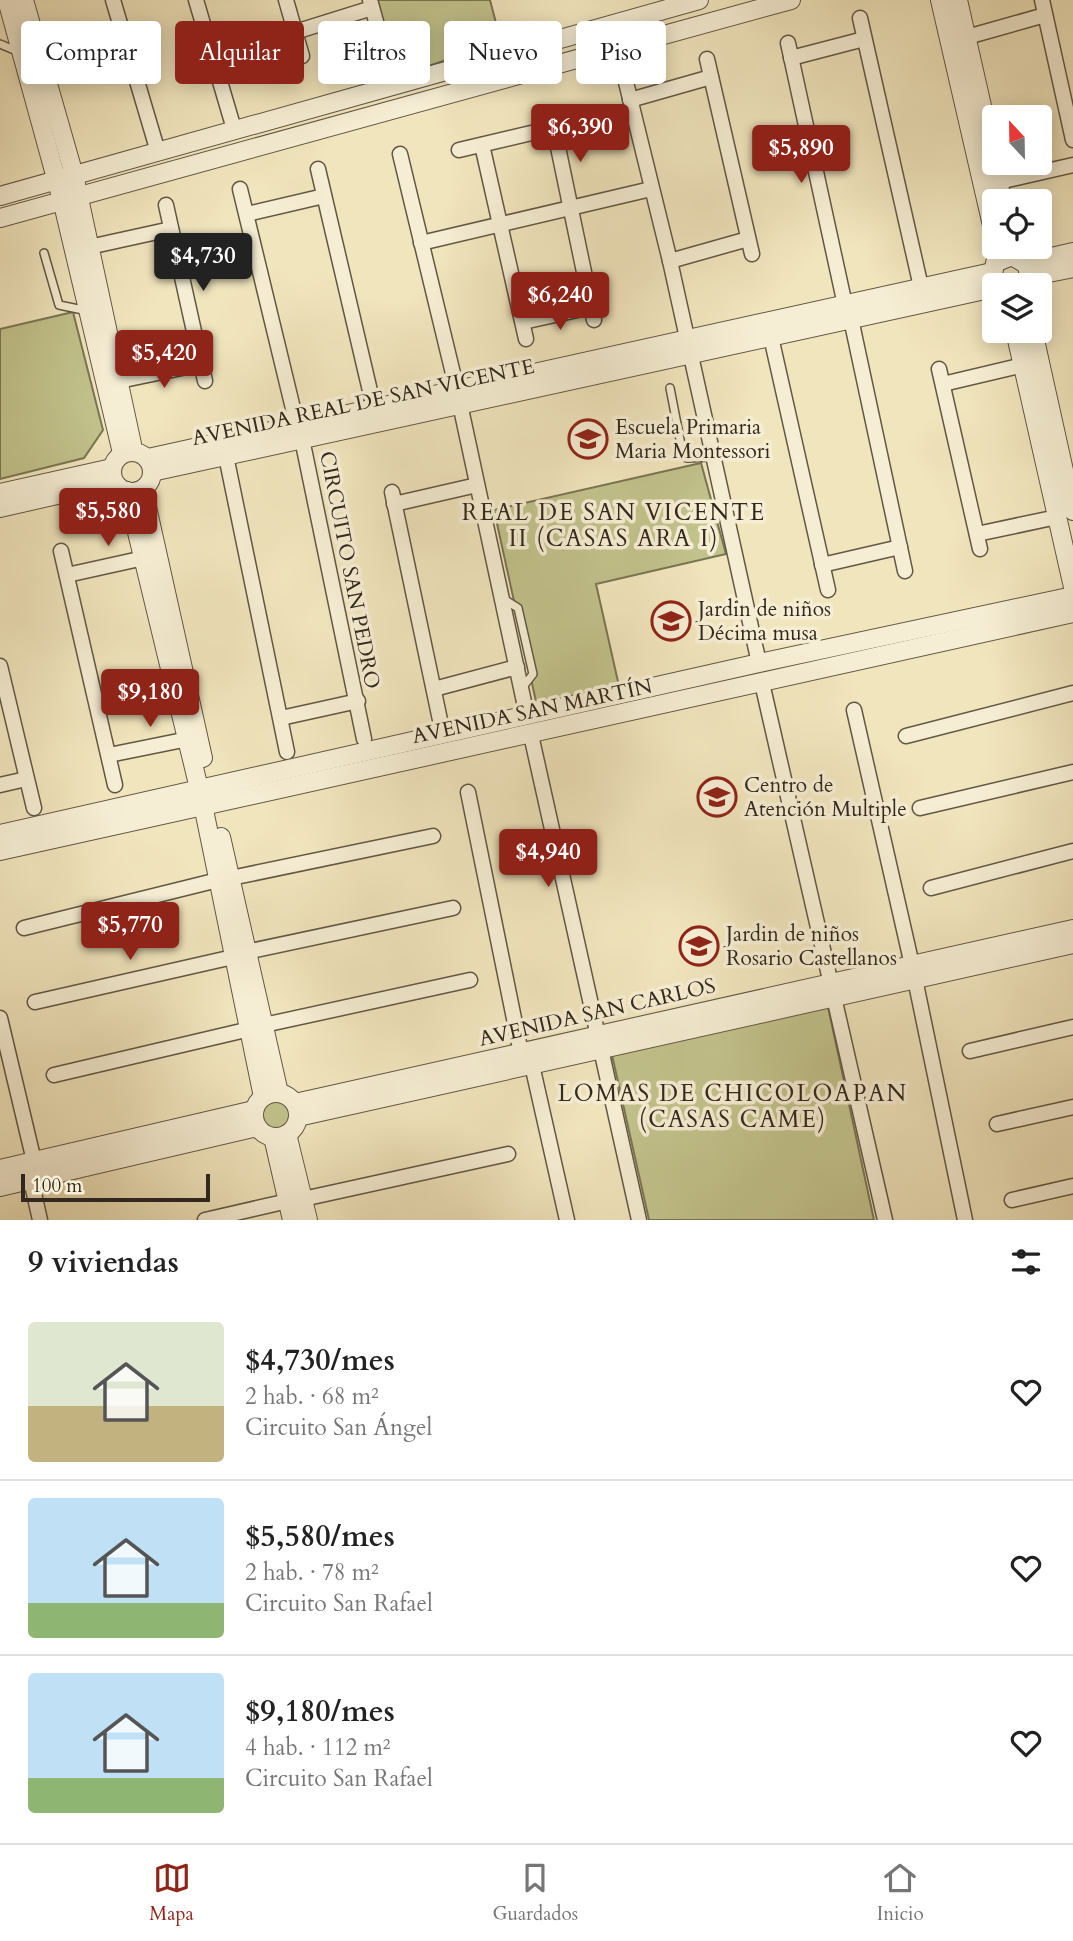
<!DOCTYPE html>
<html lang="es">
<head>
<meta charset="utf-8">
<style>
  :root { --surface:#fff; --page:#f6f6f6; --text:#222; --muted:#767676; --line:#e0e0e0; --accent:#8f2418 }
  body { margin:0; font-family:Cardo,serif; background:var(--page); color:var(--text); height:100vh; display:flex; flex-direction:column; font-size:26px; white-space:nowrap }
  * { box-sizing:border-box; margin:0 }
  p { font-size:23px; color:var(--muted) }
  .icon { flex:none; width:38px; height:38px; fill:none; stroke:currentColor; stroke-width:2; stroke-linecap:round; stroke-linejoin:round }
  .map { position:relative; height:1220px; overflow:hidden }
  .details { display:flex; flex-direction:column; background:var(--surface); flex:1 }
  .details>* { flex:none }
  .top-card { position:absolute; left:21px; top:21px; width:700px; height:63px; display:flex; gap:14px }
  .needle { width:46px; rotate:338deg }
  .controls { position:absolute; left:982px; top:105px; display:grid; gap:14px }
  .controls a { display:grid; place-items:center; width:70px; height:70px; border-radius:7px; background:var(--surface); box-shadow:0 4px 18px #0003; font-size:35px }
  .scale { position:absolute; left:21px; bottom:18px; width:189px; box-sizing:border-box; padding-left:7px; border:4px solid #32281d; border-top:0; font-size:19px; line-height:24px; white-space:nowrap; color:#32281d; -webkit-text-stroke:5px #f6eed4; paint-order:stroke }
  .price { position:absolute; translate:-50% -60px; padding:0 16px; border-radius:7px; background:var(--accent); color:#fff; font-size:23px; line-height:46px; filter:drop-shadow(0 2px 4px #0008) }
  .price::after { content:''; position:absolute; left:50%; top:42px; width:21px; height:16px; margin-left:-10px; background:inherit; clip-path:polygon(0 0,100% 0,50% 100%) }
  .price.on { background:#222; color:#fff }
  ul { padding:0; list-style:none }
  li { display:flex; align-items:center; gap:21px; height:175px; padding:0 28px }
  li+li { border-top:2px solid var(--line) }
  li span { display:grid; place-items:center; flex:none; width:196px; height:140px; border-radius:7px; color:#555 }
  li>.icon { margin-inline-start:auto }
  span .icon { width:84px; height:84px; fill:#fffc; stroke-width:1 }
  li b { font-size:30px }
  h2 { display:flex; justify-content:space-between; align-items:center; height:84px; padding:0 28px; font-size:30px }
  .pill { padding:0 24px; border-radius:7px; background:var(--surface); box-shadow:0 4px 18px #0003; font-size:24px; line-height:63px }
  .pill.on { background:var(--accent); color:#fff }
  .tab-bar { display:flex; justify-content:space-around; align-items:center; height:98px; border-top:2px solid var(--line); background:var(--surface); font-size:19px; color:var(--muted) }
  .tab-bar a { display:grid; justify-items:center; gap:4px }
  .tab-bar .on { color:var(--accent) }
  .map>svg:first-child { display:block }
  .green { fill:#c2c28c; stroke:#7a7554; stroke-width:2 }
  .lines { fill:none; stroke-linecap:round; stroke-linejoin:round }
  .service-casing { stroke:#625745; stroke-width:10 }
  .minor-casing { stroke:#625745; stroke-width:17 }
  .tertiary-casing { stroke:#625745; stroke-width:20 }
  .service { stroke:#f6eed4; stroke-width:7 }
  .minor { stroke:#f6eed4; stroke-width:14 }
  .tertiary { stroke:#f6eed4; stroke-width:18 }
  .labels { text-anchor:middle; stroke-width:7; stroke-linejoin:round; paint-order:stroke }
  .street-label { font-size:21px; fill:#32281d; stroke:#f6eed4 }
  .poi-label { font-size:21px; fill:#32281d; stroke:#f6eed4; text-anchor:start }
  .neighbourhood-label { font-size:23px; letter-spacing:2px; fill:#32281d; stroke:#f6eed4 }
</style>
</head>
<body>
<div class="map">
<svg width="1073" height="1220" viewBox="0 0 1073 1220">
  <rect width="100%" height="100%" fill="#f1e5bd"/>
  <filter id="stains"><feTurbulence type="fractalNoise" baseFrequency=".00286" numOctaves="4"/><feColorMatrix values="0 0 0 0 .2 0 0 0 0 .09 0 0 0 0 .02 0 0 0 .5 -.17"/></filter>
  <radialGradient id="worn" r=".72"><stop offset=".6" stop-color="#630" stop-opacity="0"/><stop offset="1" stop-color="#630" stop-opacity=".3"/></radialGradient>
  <g class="green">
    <path d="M 377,0 L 490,0 L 501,42 L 398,76 Z"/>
    <path d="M 73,312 L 103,430 L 84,458 L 0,479 L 0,329 Z"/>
    <path d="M 701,463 L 726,554 L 596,584 L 619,686 L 537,706 L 494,510 Z"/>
    <path d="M 828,1007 L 874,1220 L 649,1220 L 612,1055 Z"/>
    <circle cx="276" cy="1115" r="16"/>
  </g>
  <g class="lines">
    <g class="service-casing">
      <g id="service">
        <path d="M 0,44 L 19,52"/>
        <path d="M 44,253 L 59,305 L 88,311"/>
        <path d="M 670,388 L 682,450 L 687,458 L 714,457"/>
        <path d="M 502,598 L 518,608 L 533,674 L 522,688"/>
      </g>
    </g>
    <g class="minor-casing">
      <g id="minor">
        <path d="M 113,0 L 158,152"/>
        <path d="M 196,0 L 234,129"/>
        <path d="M 286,0 L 302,56"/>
        <path d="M 370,0 L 394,86"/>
        <path d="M 1042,0 L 1073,140"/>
        <path d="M 860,18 L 921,287"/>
        <path d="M 295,32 L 372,8"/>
        <path d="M 967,37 L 1045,15"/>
        <path d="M 788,43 L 845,305"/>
        <path d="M 791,58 L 864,39"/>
        <path d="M 707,59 L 752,254"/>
        <path d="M 623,70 L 670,261 L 759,663"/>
        <path d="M 630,100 L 711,77"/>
        <path d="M 554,128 L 594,320"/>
        <path d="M 482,145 L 526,339"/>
        <path d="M 459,150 L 578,122"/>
        <path d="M 400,154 L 457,390 L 527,716"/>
        <path d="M 318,169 L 374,408"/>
        <path d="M 999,182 L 1073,165"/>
        <path d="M 240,189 L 297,425"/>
        <path d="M 166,205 L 205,381"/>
        <path d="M 247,214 L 324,196"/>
        <path d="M 421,243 L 651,189"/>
        <path d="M 89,247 L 171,229"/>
        <path d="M 670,261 L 748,239"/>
        <path d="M 851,319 L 905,571"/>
        <path d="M 523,322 L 591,307"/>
        <path d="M 771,337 L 828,590"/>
        <path d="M 939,369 L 980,549"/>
        <path d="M 119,381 L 201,364"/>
        <path d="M 943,384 L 1023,365"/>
        <path d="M 302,439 L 364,739"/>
        <path d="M 226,456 L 287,752"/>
        <path d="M 392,492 L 440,720"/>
        <path d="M 394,504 L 477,485"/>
        <path d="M 977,534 L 1057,517"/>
        <path d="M 61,551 L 115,785"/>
        <path d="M 822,565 L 900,547"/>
        <path d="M 67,575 L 153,556"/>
        <path d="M 0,666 L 34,808"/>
        <path d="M 762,683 L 885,1220"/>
        <path d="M 434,689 L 517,667"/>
        <path d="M 854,710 L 912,965"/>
        <path d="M 281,718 L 358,701"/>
        <path d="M 531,735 L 639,1220"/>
        <path d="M 906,736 L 1073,693"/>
        <path d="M 109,755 L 198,737"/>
        <path d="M 0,785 L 26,779"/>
        <path d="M 468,792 L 521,1053"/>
        <path d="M 920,808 L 1073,772"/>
        <path d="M 231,878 L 433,836"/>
        <path d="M 931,888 L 1073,851"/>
        <path d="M 24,928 L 218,880"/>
        <path d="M 246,952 L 453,908"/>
        <path d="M 915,979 L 965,1220"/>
        <path d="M 35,1002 L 233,957"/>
        <path d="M 0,1018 L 34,1161"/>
        <path d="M 264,1025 L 470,980"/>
        <path d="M 970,1051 L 1073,1027"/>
        <path d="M 532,1065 L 567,1220"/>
        <path d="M 54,1075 L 250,1029"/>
        <path d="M 997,1124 L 1073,1107"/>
        <path d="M 31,1180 L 40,1220"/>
        <path d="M 303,1199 L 508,1154"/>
        <path d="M 1012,1200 L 1073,1186"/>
        <path d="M 205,1220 L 288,1201"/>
      </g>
    </g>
    <g class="tertiary-casing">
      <g id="tertiary">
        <path d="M 7,0 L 62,200 L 122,453"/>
        <path d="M 24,0 L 74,175 L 132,444"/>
        <path d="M 940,0 L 994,234"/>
        <path d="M 958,0 L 994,159"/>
        <path d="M 995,163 L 1002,201"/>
        <path d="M 0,196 L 699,0"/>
        <path d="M 0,218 L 791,0"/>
        <path d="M 1025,263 L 1073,252"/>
        <path d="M 1029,277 L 1073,268"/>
        <path d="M 992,281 L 995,263 L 1012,256 L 1027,265 L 1029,277 L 1025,285"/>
        <path d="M 1015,331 L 1073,587"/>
        <path d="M 1033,331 L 1073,511"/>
        <circle cx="132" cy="472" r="20"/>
        <path d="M 148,458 L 992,272"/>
        <path d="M 152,472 L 994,288"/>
        <path d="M 143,489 L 203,758"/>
        <path d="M 127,491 L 203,805 L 263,1097"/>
        <path d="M 0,493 L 112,468"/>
        <path d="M 0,508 L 114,482"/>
        <path d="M 0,834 L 759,663 L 1073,596"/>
        <path d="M 221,837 L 279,1093"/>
        <path d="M 0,851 L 1073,613"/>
        <circle cx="276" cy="1115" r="22"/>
        <path d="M 295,1103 L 1073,929"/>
        <path d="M 298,1117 L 1073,944"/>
        <path d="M 287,1134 L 308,1220"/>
        <path d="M 273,1137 L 292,1220"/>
        <path d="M 0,1169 L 254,1110"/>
        <path d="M 0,1187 L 257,1127"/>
      </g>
    </g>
    <use href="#service" class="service"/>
    <use href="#minor" class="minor"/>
    <use href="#tertiary" class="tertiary"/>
  </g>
  <defs>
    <g id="school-ring" transform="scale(2.0125)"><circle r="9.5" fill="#f6eed4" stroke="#8f2418" stroke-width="1.5"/><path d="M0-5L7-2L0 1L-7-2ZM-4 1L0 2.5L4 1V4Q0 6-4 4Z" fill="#8f2418"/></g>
  </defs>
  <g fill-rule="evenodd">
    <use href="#school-ring" x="588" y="439"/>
    <use href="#school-ring" x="671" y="621"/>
    <use href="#school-ring" x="717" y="797"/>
    <use href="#school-ring" x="699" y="946"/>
  </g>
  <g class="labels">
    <g class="street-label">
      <text transform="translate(363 402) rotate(-12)" y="7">AVENIDA REAL DE SAN VICENTE</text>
      <text transform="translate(350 570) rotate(79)" y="7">CIRCUITO SAN PEDRO</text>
      <text transform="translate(532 711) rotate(-12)" y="7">AVENIDA SAN MARTÍN</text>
      <text transform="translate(597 1012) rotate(-13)" y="7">AVENIDA SAN CARLOS</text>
    </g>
    <g class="poi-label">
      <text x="615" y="434">Escuela Primaria<tspan x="615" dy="24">Maria Montessori</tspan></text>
      <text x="698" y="616">Jardin de niños<tspan x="698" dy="24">Décima musa</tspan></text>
      <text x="744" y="792">Centro de<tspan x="744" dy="24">Atención Multiple</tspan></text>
      <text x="726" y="941">Jardin de niños<tspan x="726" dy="24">Rosario Castellanos</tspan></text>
    </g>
    <g class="neighbourhood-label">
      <text x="614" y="520">REAL DE SAN VICENTE<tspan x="614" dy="26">II (CASAS ARA I)</tspan></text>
      <text x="733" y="1101">LOMAS DE CHICOLOAPAN<tspan x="733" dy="26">(CASAS CAME)</tspan></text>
    </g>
  </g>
  <rect width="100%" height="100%" filter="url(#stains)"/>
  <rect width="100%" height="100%" fill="url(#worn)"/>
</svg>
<div class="controls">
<a><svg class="needle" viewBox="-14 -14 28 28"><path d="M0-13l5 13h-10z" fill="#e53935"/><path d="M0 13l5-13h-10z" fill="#767676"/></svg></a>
<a><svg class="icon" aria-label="locate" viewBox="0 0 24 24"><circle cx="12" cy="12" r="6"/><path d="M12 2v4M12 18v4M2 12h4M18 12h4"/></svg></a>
<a><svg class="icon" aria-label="layers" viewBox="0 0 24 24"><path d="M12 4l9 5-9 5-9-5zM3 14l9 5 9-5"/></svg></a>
</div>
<div class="scale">100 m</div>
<b class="price" style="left:580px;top:164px">$6,390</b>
<b class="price" style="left:801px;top:185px">$5,890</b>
<b class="price on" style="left:203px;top:293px">$4,730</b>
<b class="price" style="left:560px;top:332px">$6,240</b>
<b class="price" style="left:164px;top:390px">$5,420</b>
<b class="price" style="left:108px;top:548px">$5,580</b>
<b class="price" style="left:150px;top:729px">$9,180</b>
<b class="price" style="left:548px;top:889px">$4,940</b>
<b class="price" style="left:130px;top:962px">$5,770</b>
<div class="top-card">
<a class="pill">Comprar</a>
<a class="pill on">Alquilar</a>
<a class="pill">Filtros</a>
<a class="pill">Nuevo</a>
<a class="pill">Piso</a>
</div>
</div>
<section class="details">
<h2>9 viviendas<svg class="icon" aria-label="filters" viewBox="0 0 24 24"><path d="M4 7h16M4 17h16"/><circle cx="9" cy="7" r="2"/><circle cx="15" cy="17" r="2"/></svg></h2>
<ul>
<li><span style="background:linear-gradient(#dfe7d0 60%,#c2b280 0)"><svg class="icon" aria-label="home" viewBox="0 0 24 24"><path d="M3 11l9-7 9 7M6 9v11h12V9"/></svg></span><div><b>$4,730/mes</b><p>2 hab. · 68 m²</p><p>Circuito San Ángel</p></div><svg class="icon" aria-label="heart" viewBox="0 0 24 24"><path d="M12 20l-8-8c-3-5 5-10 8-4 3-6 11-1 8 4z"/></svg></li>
<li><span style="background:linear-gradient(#bfe0f5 75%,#8fb573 0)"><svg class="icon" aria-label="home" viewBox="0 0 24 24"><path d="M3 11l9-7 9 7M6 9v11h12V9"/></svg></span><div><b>$5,580/mes</b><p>2 hab. · 78 m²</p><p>Circuito San Rafael</p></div><svg class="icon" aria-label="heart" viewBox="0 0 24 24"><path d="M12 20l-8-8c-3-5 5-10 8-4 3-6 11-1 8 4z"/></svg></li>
<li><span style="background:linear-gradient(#bfe0f5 75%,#8fb573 0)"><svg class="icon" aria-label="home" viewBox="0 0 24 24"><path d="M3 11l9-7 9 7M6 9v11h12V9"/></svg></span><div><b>$9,180/mes</b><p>4 hab. · 112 m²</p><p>Circuito San Rafael</p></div><svg class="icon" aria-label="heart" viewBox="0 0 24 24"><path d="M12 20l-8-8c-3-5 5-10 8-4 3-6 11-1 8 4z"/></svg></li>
</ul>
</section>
<nav class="tab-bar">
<a class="on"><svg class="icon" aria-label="map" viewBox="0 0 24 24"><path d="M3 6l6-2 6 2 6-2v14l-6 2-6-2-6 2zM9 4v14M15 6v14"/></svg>Mapa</a>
<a><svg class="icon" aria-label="saved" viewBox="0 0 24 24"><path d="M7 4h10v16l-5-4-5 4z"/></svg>Guardados</a>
<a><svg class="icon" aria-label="home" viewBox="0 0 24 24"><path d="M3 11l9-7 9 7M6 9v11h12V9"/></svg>Inicio</a>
</nav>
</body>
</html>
